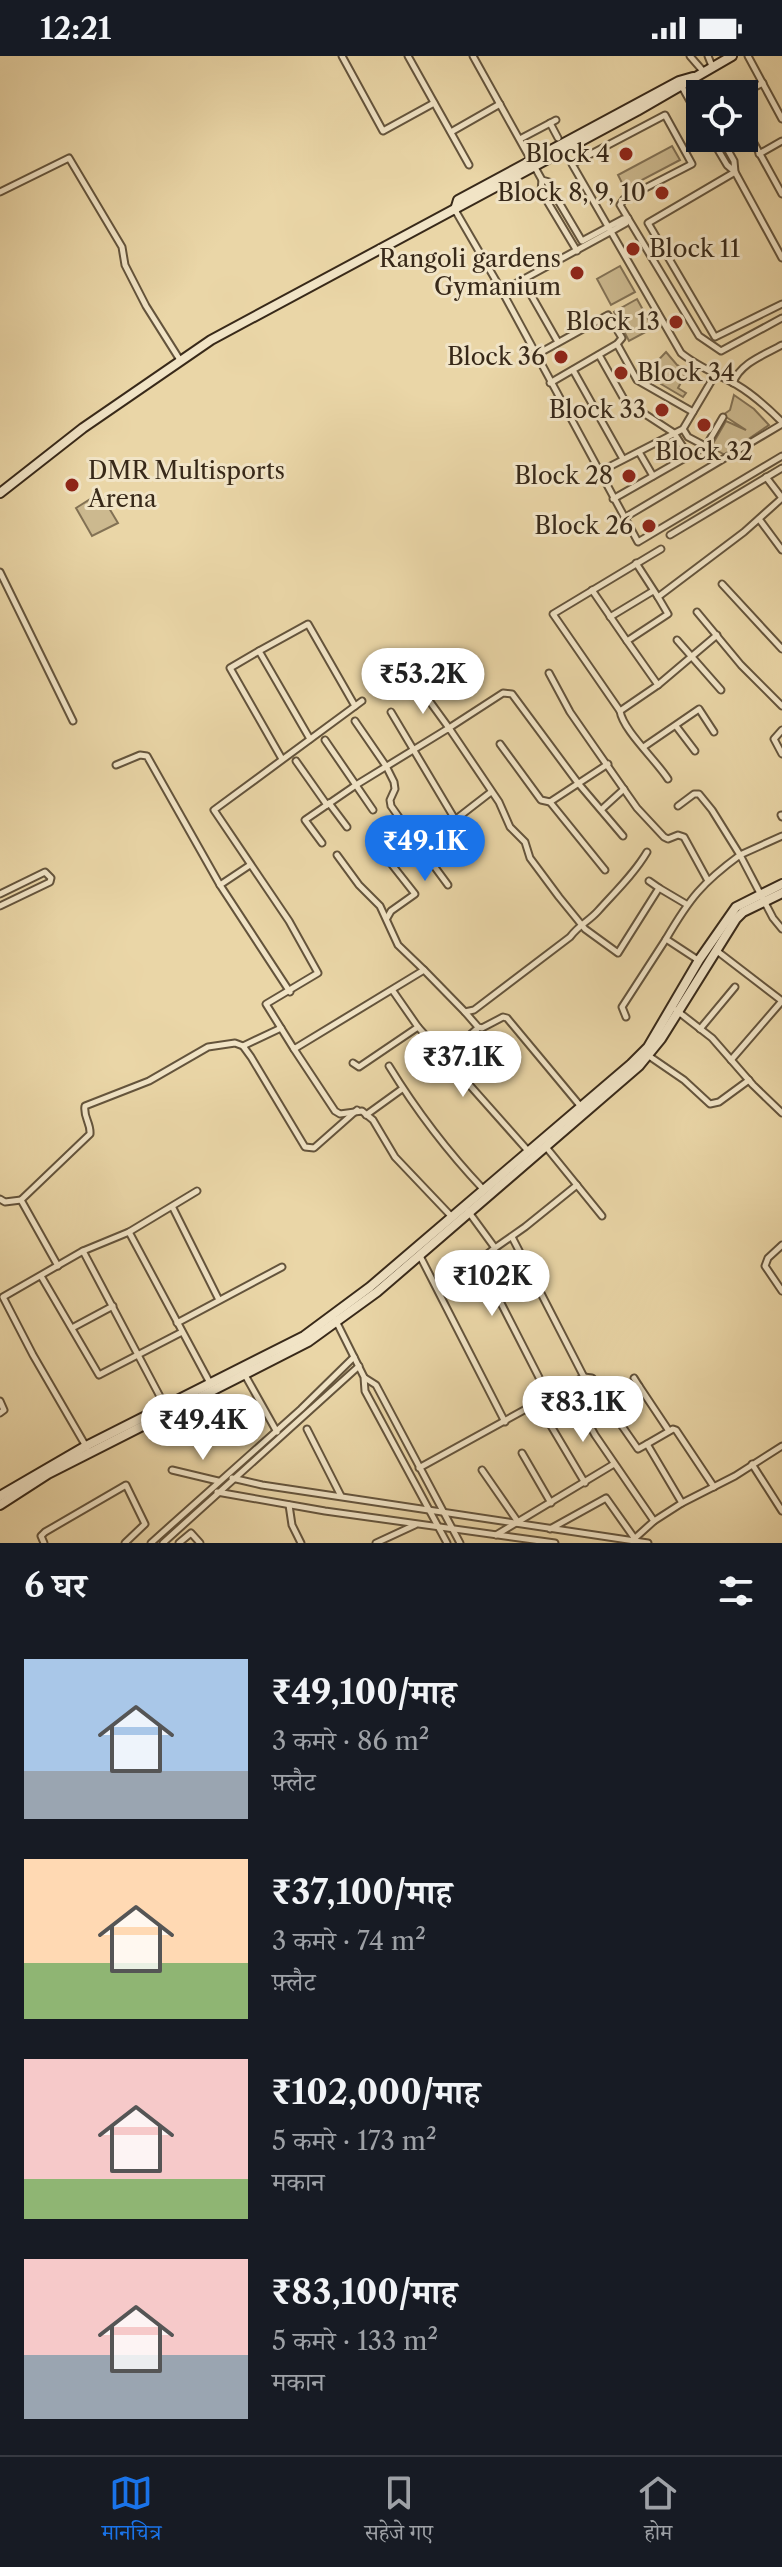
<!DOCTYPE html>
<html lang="hi">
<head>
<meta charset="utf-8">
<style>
  :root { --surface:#171b24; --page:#20242c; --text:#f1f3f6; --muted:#9ea1a6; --line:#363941; --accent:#1a73e8 }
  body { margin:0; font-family:"Libre Caslon Text","Noto Serif Devanagari",serif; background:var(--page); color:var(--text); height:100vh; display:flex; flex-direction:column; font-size:30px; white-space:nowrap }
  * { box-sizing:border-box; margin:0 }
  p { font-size:26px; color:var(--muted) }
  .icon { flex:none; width:44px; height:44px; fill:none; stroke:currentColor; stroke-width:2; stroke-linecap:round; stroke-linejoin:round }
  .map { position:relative; height:1487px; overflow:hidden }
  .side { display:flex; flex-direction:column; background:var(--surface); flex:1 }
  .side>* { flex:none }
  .fabs { position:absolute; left:686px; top:24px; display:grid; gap:16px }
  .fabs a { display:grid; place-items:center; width:72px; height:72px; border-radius:0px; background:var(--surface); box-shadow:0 8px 32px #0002; font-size:40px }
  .price { position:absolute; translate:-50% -68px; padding:0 18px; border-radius:28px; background:#fff; color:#222; font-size:26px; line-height:52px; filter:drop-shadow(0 2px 4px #0008) }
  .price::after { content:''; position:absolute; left:50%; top:48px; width:24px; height:18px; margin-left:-12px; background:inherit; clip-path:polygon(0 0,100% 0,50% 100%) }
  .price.current { background:var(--accent); color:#fff }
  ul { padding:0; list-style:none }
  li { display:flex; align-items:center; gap:24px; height:200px; padding:0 24px }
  li span { display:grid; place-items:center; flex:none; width:224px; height:160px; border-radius:0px; color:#555 }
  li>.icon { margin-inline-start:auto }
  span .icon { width:96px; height:96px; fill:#fffc; stroke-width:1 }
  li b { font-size:34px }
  h2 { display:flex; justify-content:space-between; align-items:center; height:96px; padding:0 24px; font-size:34px }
  .status { display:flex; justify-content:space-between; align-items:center; height:56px; padding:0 40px; background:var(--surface); direction:ltr }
  .status svg { height:22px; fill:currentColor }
  .tabs { display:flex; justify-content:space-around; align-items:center; height:112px; border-top:2px solid var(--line); background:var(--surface); font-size:22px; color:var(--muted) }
  .tabs a { display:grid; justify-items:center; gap:4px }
  .tabs .current { color:var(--accent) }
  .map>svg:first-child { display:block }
  .green { fill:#ccb98f; stroke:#827154; stroke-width:2 }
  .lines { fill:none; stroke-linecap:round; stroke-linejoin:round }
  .street-casing { stroke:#64543c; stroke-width:9 }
  .secondary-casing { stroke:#382919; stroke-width:12 }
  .street { stroke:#f1e4c6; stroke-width:5 }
  .secondary { stroke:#f1e4c6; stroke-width:8 }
  .poi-dot { fill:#8f2418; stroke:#f1e4c6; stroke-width:3 }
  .labels { text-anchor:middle; stroke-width:6; stroke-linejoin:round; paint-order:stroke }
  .poi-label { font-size:24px; fill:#382919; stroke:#f1e4c6; text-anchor:end }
</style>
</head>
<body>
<div class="status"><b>12:21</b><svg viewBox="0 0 49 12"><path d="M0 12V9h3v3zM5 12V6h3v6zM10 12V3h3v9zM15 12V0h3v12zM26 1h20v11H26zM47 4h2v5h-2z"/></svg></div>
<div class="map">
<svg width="782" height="1487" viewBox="0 0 782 1487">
  <rect width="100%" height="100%" fill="#ead6a7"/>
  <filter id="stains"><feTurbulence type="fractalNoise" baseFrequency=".0025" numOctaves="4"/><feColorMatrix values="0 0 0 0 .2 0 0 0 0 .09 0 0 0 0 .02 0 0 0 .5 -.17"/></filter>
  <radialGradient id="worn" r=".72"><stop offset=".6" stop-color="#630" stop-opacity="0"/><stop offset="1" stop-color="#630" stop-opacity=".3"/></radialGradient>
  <g class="green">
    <path d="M 672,90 L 680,104 L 625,133 L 618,119 Z"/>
    <path d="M 620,210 L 635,236 L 611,249 L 597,223 Z"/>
    <path d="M 637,243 L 653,272 L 629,285 L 614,256 Z"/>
    <path d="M 666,296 L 677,309 L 698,320 L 696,325 L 685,319 L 678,332 L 686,337 L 683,341 L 661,328 L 647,316 Z"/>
    <path d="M 734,339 L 754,353 L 769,369 L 725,399 L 711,391 L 726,365 L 746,374 L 723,359 L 730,354 Z"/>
    <path d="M 100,437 L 118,467 L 92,480 L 76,452 Z"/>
  </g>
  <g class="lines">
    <g class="street-casing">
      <g id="street">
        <path d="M 342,0 L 383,75 L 434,47"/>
        <path d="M 408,0 L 469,109"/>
        <path d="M 473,0 L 542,124 L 549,126"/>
        <path d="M 690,0 L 703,15"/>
        <path d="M 708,0 L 712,10"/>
        <path d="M 748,0 L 782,63"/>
        <path d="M 687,23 L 700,43"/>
        <path d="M 681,29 L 700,63"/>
        <path d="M 741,38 L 763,27"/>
        <path d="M 550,67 L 558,82"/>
        <path d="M 744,69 L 782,138"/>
        <path d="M 451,76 L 500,48"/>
        <path d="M 711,82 L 727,109 L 734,115"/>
        <path d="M 721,82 L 734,105 L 735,116 L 782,202"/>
        <path d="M 520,83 L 556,64"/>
        <path d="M 759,98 L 782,85"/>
        <path d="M 735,116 L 648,167 L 715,281 L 782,248"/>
        <path d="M 542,124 L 541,135 L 577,195"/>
        <path d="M 0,136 L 69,102 L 122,191 L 125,209 L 146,250 L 180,304"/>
        <path d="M 455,154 L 502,235 L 638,486 L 782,400"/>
        <path d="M 522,223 L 558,286"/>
        <path d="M 502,235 L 610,176 L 626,167 L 628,162 L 623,163 L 582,185 L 547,126"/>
        <path d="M 782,262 L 721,295 L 699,280 L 620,149 L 624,143 L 692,108 L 665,59 L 572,108 L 681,297 C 698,311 717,318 737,329 C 754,339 768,352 782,366"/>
        <path d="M 617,288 L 637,324 L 693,356"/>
        <path d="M 536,299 L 608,259 L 622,282 L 617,288 L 550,327"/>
        <path d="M 599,299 L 625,345 L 674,377 L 689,400"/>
        <path d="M 573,314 L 623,403"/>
        <path d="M 733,327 C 740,307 764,299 782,289"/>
        <path d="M 683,373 L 688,381 L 705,390"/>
        <path d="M 639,396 L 653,420"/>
        <path d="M 599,416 L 683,373 L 715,319"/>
        <path d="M 613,443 L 706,390 L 723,361"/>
        <path d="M 624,462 L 782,368"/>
        <path d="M 759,463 L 782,494"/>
        <path d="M 670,479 L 782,412"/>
        <path d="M 636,507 L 658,541"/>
        <path d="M 0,516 L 73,665"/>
        <path d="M 722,528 L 782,593"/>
        <path d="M 592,534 L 627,585"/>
        <path d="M 697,556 L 741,609 L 782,650"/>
        <path d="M 610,561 L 653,535"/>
        <path d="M 677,584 L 721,634"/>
        <path d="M 259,595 L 230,612 L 282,703"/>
        <path d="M 549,617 L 570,656 L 595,692 L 637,752 L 664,781 L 668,783 L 678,779 L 684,781 L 707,823"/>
        <path d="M 658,629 L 717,579"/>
        <path d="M 420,632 L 449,672 L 503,637 L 512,638 L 578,727 L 623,780"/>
        <path d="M 362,645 L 214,754 L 289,865 L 318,917 L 266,948 L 294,993 L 424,914 L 465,956 L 474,954 L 570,881 C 580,868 588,866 598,855 C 615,836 634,818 647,796"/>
        <path d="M 620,655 L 553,558 L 661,493"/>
        <path d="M 391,656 L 456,765 L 477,791"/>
        <path d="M 355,665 L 386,710 L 394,726 L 395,733 L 390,744 L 391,750 L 420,791"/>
        <path d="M 676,670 L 695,695"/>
        <path d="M 782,674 L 774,683 L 782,698"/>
        <path d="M 310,683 L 259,595 L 308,568 L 355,650"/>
        <path d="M 325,684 L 373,754"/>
        <path d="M 500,688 L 541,744 L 550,746 L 608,708"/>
        <path d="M 645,690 L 699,653 L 714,676"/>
        <path d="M 296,705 L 327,749"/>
        <path d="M 116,709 L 140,699 L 147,700 L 220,829 L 290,936"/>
        <path d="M 668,723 C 655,703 623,674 620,655 L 658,629 L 627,585 L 668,558 L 658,541 L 744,476 L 782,442 L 766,421"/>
        <path d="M 550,746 L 605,814"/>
        <path d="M 329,747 L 347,771"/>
        <path d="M 678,750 L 694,738 L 699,738 L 712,754 L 740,799 L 782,780"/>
        <path d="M 602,753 L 624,733"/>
        <path d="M 781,759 L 782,761"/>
        <path d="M 322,787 L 305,764 L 356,729 L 449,672 L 499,746 L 510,771 L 525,786 L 530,802 L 559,841 L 585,873 L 618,897 L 659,832 L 686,848"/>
        <path d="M 378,791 L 415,838 L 391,855 L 387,862"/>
        <path d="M 337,799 L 359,829 L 380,850 L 398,889 L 424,914"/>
        <path d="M 649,825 L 659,832"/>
        <path d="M 220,829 L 250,809"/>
        <path d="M 448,829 L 420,791 L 491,736"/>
        <path d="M 0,838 L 45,816 L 51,822 L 50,826 L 0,850"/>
        <path d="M 717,895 L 782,945 L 731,1004"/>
        <path d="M 698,904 L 666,883 C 690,842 702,827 740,799 L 773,862 L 782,873"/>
        <path d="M 676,954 L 712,982 L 753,1029 L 782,1057"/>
        <path d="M 465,956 L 478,971 L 482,972 L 503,961 L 507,962 L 582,1052"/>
        <path d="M 626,961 L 622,951 L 666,883"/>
        <path d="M 418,971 L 529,1096"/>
        <path d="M 700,973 L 735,931"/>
        <path d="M 243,990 L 281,972"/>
        <path d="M 294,993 L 335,1055 L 340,1058 L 362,1055 L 373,1064 L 395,1101 L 452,1161"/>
        <path d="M 446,1000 L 478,972"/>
        <path d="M 649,1000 L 684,1024 L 710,1048 L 719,1046 L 749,1024"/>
        <path d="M 353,1007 L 359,1011 L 418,971 L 393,935"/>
        <path d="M 389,1010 C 416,1054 448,1096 483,1133"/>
        <path d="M 366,1059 L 402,1033"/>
        <path d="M 546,1091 L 602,1160"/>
        <path d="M 0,1143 L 5,1146 L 21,1144"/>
        <path d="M 173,1152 L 219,1244"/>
        <path d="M 468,1155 L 495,1192 L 525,1171 L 577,1129"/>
        <path d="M 129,1176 L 210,1327"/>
        <path d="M 512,1181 L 584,1321"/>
        <path d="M 782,1189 L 768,1202 L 765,1210 L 782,1235"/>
        <path d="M 495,1192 L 482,1202 L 482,1210 L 549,1341"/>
        <path d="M 83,1195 L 165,1350"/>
        <path d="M 420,1200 L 505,1366"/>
        <path d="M 58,1210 L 21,1144 L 90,1078 C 91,1067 83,1061 85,1050 L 149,1025 L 208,991 L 235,987 L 243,990 L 251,1001 L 305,1091 L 314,1092 L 357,1054"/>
        <path d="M 41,1220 L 99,1319 L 182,1276"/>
        <path d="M 335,1263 L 364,1321 L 365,1335 L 447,1487"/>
        <path d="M 177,1267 L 282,1211"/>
        <path d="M 72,1272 L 113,1250"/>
        <path d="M 245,1319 L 277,1376"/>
        <path d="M 365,1322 L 376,1329 L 460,1487"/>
        <path d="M 634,1322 L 639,1330"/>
        <path d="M 0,1345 L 4,1354 L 0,1357"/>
        <path d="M 538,1348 L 585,1427"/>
        <path d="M 609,1348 L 639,1330 L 669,1375"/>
        <path d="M 580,1352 L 595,1379 L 654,1465 L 682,1447"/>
        <path d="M 307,1373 L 341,1440"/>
        <path d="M 647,1388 L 673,1373 L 676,1374 L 714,1431"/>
        <path d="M 87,1392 L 33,1299 L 3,1241 L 83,1195 L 129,1176 L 197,1135"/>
        <path d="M 522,1397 L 551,1447"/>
        <path d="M 752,1408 L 782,1455"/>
        <path d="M 419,1412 L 584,1321 L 592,1322 L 597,1327 L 615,1360 L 638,1393 L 647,1388 L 682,1447 L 735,1420 L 782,1390"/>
        <path d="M 172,1414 L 218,1425"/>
        <path d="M 482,1414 L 518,1466"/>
        <path d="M 232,1422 L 262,1429 L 648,1487"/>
        <path d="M 217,1436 L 325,1455 L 555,1487"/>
        <path d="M 289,1449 L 292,1469 L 301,1487"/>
        <path d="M 550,1473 L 606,1442 L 635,1483"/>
        <path d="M 496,1479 L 614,1408"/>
        <path d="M 633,1484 L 654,1465"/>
        <path d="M 44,1487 L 41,1480 L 45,1476 L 126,1429 L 145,1468 L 125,1487"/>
        <path d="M 151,1487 L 301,1353 L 354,1301"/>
        <path d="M 163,1487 L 359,1310"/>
        <path d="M 179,1487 L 191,1477 L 200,1487"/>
        <path d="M 376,1487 L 415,1469"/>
      </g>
    </g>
    <g class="secondary-casing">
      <g id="secondary">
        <path d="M 455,154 L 458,144 L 679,25 L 693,21"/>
        <path d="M 0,437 L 83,372 L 211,284 L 637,55 L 732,0"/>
        <path d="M 0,1440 L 86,1390 L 304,1280 L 370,1231 L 631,1008 L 648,991 L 699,904 L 736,851 L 782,828"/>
        <path d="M 0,1449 L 48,1418 L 308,1286 L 377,1236 L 639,1010 L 661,983 L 736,863 L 743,856 L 782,837"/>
      </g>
    </g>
    <use href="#street" class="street"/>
    <use href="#secondary" class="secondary"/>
  </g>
  <g class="poi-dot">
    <circle cx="626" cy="98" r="8"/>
    <circle cx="662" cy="137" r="8"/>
    <circle cx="633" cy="193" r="8"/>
    <circle cx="577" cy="217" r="8"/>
    <circle cx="676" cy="266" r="8"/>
    <circle cx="561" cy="301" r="8"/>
    <circle cx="621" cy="317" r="8"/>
    <circle cx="662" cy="354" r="8"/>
    <circle cx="704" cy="369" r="8"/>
    <circle cx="629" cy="420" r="8"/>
    <circle cx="72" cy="429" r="8"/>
    <circle cx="649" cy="470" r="8"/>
  </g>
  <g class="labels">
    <g class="poi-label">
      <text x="610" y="106">Block 4</text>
      <text x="646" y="145">Block 8, 9, 10</text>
      <text x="649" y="201" text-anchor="start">Block 11</text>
      <text x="561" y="211">Rangoli gardens<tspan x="561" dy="28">Gymanium</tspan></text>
      <text x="660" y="274">Block 13</text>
      <text x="545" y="309">Block 36</text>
      <text x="637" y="325" text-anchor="start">Block 34</text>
      <text x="646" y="362">Block 33</text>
      <text x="704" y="404" text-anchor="middle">Block 32</text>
      <text x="88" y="423" text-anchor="start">DMR Multisports<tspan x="88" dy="28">Arena</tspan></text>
      <text x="613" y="428">Block 28</text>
      <text x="633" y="478">Block 26</text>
    </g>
  </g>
  <rect width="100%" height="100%" filter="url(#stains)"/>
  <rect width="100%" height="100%" fill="url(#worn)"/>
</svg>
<div class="fabs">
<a><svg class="icon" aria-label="locate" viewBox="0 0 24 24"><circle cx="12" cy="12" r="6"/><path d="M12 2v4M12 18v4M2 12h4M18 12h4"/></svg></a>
</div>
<b class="price" style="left:423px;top:660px">₹53.2K</b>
<b class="price current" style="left:425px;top:827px">₹49.1K</b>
<b class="price" style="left:463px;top:1043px">₹37.1K</b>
<b class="price" style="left:492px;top:1262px">₹102K</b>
<b class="price" style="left:583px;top:1388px">₹83.1K</b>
<b class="price" style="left:203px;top:1406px">₹49.4K</b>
</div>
<section class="side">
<h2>6 घर<svg class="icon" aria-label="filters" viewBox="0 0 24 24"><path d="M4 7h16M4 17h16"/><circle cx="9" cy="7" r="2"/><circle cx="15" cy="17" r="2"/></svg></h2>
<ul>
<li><span style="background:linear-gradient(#a9c7e8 70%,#9aa5b1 0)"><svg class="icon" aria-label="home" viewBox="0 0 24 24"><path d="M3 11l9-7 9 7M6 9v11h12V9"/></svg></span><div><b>₹49,100/माह</b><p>3 कमरे · 86 m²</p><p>फ़्लैट</p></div></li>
<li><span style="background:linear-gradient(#ffd9b3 65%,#8fb573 0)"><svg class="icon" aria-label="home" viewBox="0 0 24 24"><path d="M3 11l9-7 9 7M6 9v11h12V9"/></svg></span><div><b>₹37,100/माह</b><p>3 कमरे · 74 m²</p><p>फ़्लैट</p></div></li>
<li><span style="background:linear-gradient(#f6c9c9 75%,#8fb573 0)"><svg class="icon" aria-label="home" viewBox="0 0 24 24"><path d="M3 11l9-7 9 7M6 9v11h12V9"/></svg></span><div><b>₹102,000/माह</b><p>5 कमरे · 173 m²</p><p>मकान</p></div></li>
<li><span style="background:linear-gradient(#f6c9c9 60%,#9aa5b1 0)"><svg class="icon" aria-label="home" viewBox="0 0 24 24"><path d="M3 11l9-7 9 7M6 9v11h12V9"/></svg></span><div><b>₹83,100/माह</b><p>5 कमरे · 133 m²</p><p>मकान</p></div></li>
</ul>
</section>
<nav class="tabs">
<a class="current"><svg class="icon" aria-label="map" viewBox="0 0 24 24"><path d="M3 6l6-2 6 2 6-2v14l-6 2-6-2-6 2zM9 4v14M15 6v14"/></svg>मानचित्र</a>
<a><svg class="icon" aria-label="saved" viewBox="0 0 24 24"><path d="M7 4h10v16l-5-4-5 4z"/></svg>सहेजे गए</a>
<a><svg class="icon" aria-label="home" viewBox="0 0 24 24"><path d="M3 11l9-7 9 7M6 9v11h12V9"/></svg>होम</a>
</nav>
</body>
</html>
